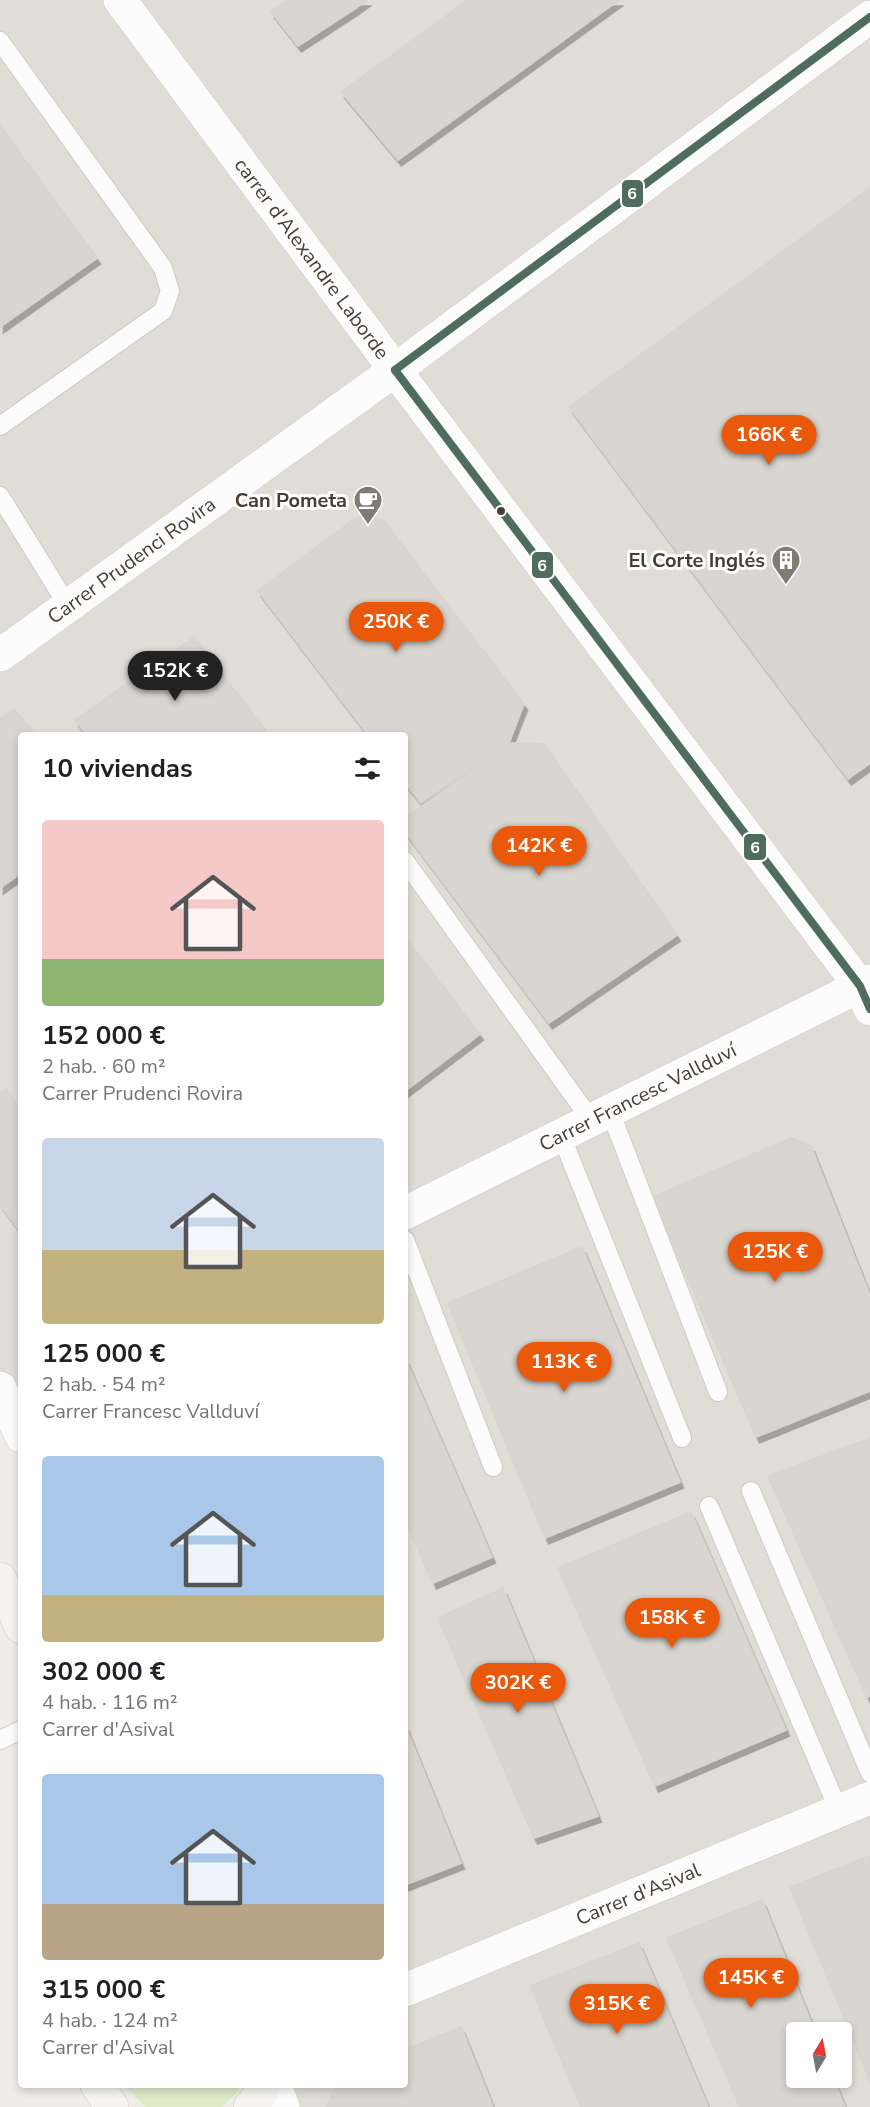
<!DOCTYPE html>
<html lang="es">
<head>
<meta charset="utf-8">
<style>
  :root { --surface:#fff; --page:#f6f6f6; --text:#202124; --muted:#757577; --accent:#ea580c }
  body { margin:0; font-family:"Nunito Sans",sans-serif; background:var(--page); color:var(--text); height:100vh; display:flex; flex-direction:column; font-size:22px; white-space:nowrap }
  * { box-sizing:border-box; margin:0 }
  p { font-size:20px; color:var(--muted) }
  .icon { flex:none; width:33px; height:33px; fill:none; stroke:currentColor; stroke-width:2; stroke-linecap:round; stroke-linejoin:round }
  .map { position:relative; flex:1; overflow:hidden }
  .sheet { position:absolute; left:18px; top:732px; width:390px; height:1356px; display:flex; flex-direction:column; background:var(--surface); border-radius:6px; box-shadow:0 3px 9px #0003 }
  .sheet>* { flex:none }
  .needle { width:39px; rotate:10deg }
  .buttons { position:absolute; left:786px; top:2022px; display:grid; gap:12px }
  .buttons a { display:grid; place-items:center; width:66px; height:66px; border-radius:6px; background:var(--surface); box-shadow:0 3px 9px #0003; font-size:30px }
  .price { position:absolute; translate:-50% -51px; padding:0 14px; border-radius:21px; background:var(--accent); color:#fff; font-size:20px; line-height:39px; filter:drop-shadow(0 2px 3px #0008) }
  .price::after { content:''; position:absolute; left:50%; top:36px; width:18px; height:14px; margin-left:-9px; background:inherit; clip-path:polygon(0 0,100% 0,50% 100%) }
  .price.selected { background:#222; color:#fff }
  ul { padding:0; list-style:none }
  li { display:grid; align-content:center; gap:12px; height:318px; padding:0 24px }
  li span { display:grid; place-items:center; height:186px; border-radius:6px; color:#555 }
  li>.icon { margin-inline-start:auto }
  span .icon { width:108px; height:108px; fill:#fffc; stroke-width:1 }
  li b { font-size:26px }
  h2 { display:flex; justify-content:space-between; align-items:center; height:72px; padding:0 24px; font-size:26px }
  .map>svg:first-child { display:block }
  .industrial { fill:#e0dcd6; fill-rule:evenodd }
  .green { fill:#deebc7 }
  .building { fill:#d9d6d1; stroke:#d8d4ce; stroke-width:1.5; filter:url(#shadow) }
  .lines { fill:none; stroke-linecap:round; stroke-linejoin:round }
  .lane-casing { stroke:#cecbc6; stroke-width:20 }
  .street-casing { stroke:#cecbc6; stroke-width:34 }
  .secondary-casing { stroke:#d1ccc0; stroke-width:34 }
  .lane { stroke:#fdfcfc; stroke-width:18 }
  .street { stroke:#fdfcfc; stroke-width:33 }
  .secondary { stroke:#f6f4ee; stroke-width:33 }
  .bus-1-casing { stroke:#fff; stroke-width:12 }
  .bus-1 { stroke:#4f6d5e; stroke-width:8 }
  .bus-dot { fill:#463e35; stroke:#fff; stroke-width:2 }
  .labels { text-anchor:middle; stroke-width:6; stroke-linejoin:round; paint-order:stroke }
  .street-label { font-size:20px; fill:#463e35; stroke:#fff }
  .poi-label { font-size:20px; font-weight:bold; fill:#463e35; stroke:#fff; text-anchor:end }
  .line-badge { stroke:#fff; stroke-width:2 }
  .badge-label { font-size:16px; text-anchor:middle; font-weight:bold; fill:#fff }
</style>
</head>
<body>
<div class="map">
<svg width="870" height="2107" viewBox="0 0 870 2107">
  <defs>
    <filter id="shadow"><feDropShadow dx="3.5" dy="6" stdDeviation="0" flood-color="#0004"/></filter>
  </defs>
  <rect width="100%" height="100%" fill="#f0ede8"/>
  <path class="industrial" d="M 0,0 L 870,0 L 870,2107 L 264,2107 L 256,2085 L 405,2085 L 405,735 L 21,735 L 21,1435 L 0,1388 ZM 796,2032 L 842,2032 L 842,2078 L 796,2078 Z"/>
  <path class="green" d="M 125,2085 L 242,2085 L 236,2094 L 221,2107 L 145,2107 Z"/>
  <g class="building">
    <path d="M 287,0 L 350,0 L 356,8 L 298,46 L 271,12 Z"/>
    <path d="M 350,0 L 367,0 L 356,8 Z"/>
    <path d="M 468,0 L 619,0 L 398,160 L 341,92 Z"/>
    <path d="M 0,126 L 97,258 L 0,327 Z"/>
    <path d="M 870,188 L 870,763 L 848,779 L 569,407 Z"/>
    <path d="M 357,517 L 383,520 L 524,704 L 509,743 L 421,803 L 405,783 L 405,735 L 368,735 L 258,591 Z"/>
    <path d="M 194,637 L 269,735 L 87,735 L 75,720 Z"/>
    <path d="M 14,709 L 36,735 L 21,735 L 21,873 L 0,888 L 0,719 Z"/>
    <path d="M 509,743 L 544,744 L 677,935 L 549,1023 L 405,832 L 405,818 Z"/>
    <path d="M 405,937 L 480,1034 L 405,1091 Z"/>
    <path d="M 6,1089 L 21,1109 L 21,1233 L 0,1204 L 0,1093 Z"/>
    <path d="M 791,1138 L 811,1146 L 870,1296 L 870,1391 L 756,1437 L 653,1197 Z"/>
    <path d="M 582,1247 L 680,1482 L 545,1538 L 448,1303 Z"/>
    <path d="M 405,1358 L 492,1557 L 433,1583 L 405,1520 Z"/>
    <path d="M 870,1438 L 870,1696 L 867,1697 L 768,1476 Z"/>
    <path d="M 691,1512 L 786,1730 L 655,1786 L 558,1568 Z"/>
    <path d="M 503,1588 L 598,1816 L 534,1838 L 438,1618 Z"/>
    <path d="M 405,1725 L 461,1863 L 405,1885 Z"/>
    <path d="M 870,1856 L 870,2081 L 790,1887 Z"/>
    <path d="M 762,1900 L 815,2032 L 796,2032 L 796,2078 L 833,2078 L 845,2107 L 740,2107 L 667,1938 Z"/>
    <path d="M 639,1943 L 708,2107 L 581,2107 L 530,1986 Z"/>
    <path d="M 461,2027 L 493,2107 L 326,2107 L 337,2085 L 405,2085 L 405,2050 Z"/>
  </g>
  <g class="lines">
    <g class="lane-casing">
      <g id="lane">
        <path d="M 0,41 L 163,268 L 170,291 L 163,311 L 0,426"/>
        <path d="M 0,496 L 68,606"/>
        <path d="M 405,861 L 591,1120"/>
        <path d="M 610,1111 L 718,1392"/>
        <path d="M 561,1135 L 682,1438"/>
        <path d="M 405,1240 L 493,1467"/>
        <path d="M 751,1491 L 870,1773"/>
        <path d="M 709,1506 L 839,1811"/>
        <path d="M 0,1740 L 21,1730"/>
      </g>
    </g>
    <g class="street-casing">
      <g id="street">
        <path id="s1" d="M 120,0 L 395,370 L 860,986 L 870,1009"/>
        <path id="s2" d="M 0,655 L 395,370 L 870,17"/>
        <path id="s3" d="M 405,1213 L 870,981"/>
        <path d="M 0,1388 L 21,1436"/>
        <path id="s4" d="M 405,1990 L 870,1798"/>
        <path d="M 275,2085 L 283,2107"/>
      </g>
    </g>
    <g class="secondary-casing">
      <g id="secondary">
        <path d="M 0,1579 L 21,1627"/>
        <path d="M 97,2085 L 112,2107"/>
        <path d="M 250,2107 L 260,2095 L 263,2085"/>
      </g>
    </g>
    <use href="#lane" class="lane"/>
    <use href="#street" class="street"/>
    <use href="#secondary" class="secondary"/>
    <g class="bus-1-casing">
      <g id="bus-1">
        <path d="M 395,370 L 860,986 L 870,1009"/>
        <path d="M 395,370 L 870,17"/>
      </g>
    </g>
    <use href="#bus-1" class="bus-1"/>
  </g>
  <defs>
    <g id="cafe-pin" transform="scale(1.5)"><path d="M0 17L-7.5 6A9.5 9.5 0 1 1 7.5 6Z" fill="#827b74" stroke="#fff"/><path d="M-5.5-4.5H6V0H3Q3 3.5 0 3.5H-2.5Q-5.5 3.5-5.5 0ZM3-3.2v2h1.7v-2ZM-6 4.5H4V6H-6Z" fill="#fff"/></g>
    <g id="building-pin" transform="scale(1.5)"><path d="M0 17L-7.5 6A9.5 9.5 0 1 1 7.5 6Z" fill="#827b74" stroke="#fff"/><path d="M-4-6H4V6H1V3H-1V6H-4ZM-2.5-4.3h1.7v1.8h-1.7ZM.8-4.3h1.7v1.8H.8ZM-2.5-1h1.7V.8h-1.7ZM.8-1h1.7V.8H.8Z" fill="#fff"/></g>
  </defs>
  <g fill-rule="evenodd">
    <use href="#cafe-pin" x="368" y="500"/>
    <use href="#building-pin" x="786" y="560"/>
  </g>
  <circle class="bus-dot" cx="501" cy="511" r="5"/>
  <g class="labels">
    <g class="street-label">
      <text dy="7" stroke="none"><textPath href="#s1" startOffset="322">carrer d'Alexandre Laborde</textPath></text>
      <text dy="7" stroke="none"><textPath href="#s2" startOffset="162">Carrer Prudenci Rovira</textPath></text>
      <text dy="7" stroke="none"><textPath href="#s3" startOffset="260">Carrer Francesc Vallduví</textPath></text>
      <text dy="7" stroke="none"><textPath href="#s4" startOffset="252">Carrer d'Asival</textPath></text>
    </g>
    <g class="poi-label">
      <text x="347" y="507">Can Pometa</text>
      <text x="765" y="567">El Corte Inglés</text>
    </g>
  </g>
  <g class="line-badge">
    <rect x="621" y="179" width="23" height="29" rx="6" fill="#4f6d5e"/>
    <rect x="531" y="551" width="23" height="28" rx="6" fill="#4f6d5e"/>
    <rect x="743" y="833" width="24" height="28" rx="6" fill="#4f6d5e"/>
  </g>
  <g class="badge-label">
    <text x="632" y="199">6</text>
    <text x="542" y="571">6</text>
    <text x="755" y="853">6</text>
  </g>
</svg>
<div class="buttons">
<a><svg class="needle" viewBox="-14 -14 28 28"><path d="M0-13l5 13h-10z" fill="#e53935"/><path d="M0 13l5-13h-10z" fill="#757577"/></svg></a>
</div>
<b class="price" style="left:769px;top:466px">166K €</b>
<b class="price" style="left:396px;top:653px">250K €</b>
<b class="price selected" style="left:175px;top:702px">152K €</b>
<b class="price" style="left:539px;top:877px">142K €</b>
<b class="price" style="left:775px;top:1283px">125K €</b>
<b class="price" style="left:564px;top:1393px">113K €</b>
<b class="price" style="left:672px;top:1649px">158K €</b>
<b class="price" style="left:518px;top:1714px">302K €</b>
<b class="price" style="left:751px;top:2009px">145K €</b>
<b class="price" style="left:617px;top:2035px">315K €</b>
<section class="sheet">
<h2>10 viviendas<svg class="icon" aria-label="filters" viewBox="0 0 24 24"><path d="M4 7h16M4 17h16"/><circle cx="9" cy="7" r="2"/><circle cx="15" cy="17" r="2"/></svg></h2>
<ul>
<li><span style="background:linear-gradient(#f6c9c9 75%,#8fb573 0)"><svg class="icon" aria-label="home" viewBox="0 0 24 24"><path d="M3 11l9-7 9 7M6 9v11h12V9"/></svg></span><div><b>152 000 €</b><p>2 hab. · 60 m²</p><p>Carrer Prudenci Rovira</p></div></li>
<li><span style="background:linear-gradient(#c9d6e8 60%,#c2b280 0)"><svg class="icon" aria-label="home" viewBox="0 0 24 24"><path d="M3 11l9-7 9 7M6 9v11h12V9"/></svg></span><div><b>125 000 €</b><p>2 hab. · 54 m²</p><p>Carrer Francesc Vallduví</p></div></li>
<li><span style="background:linear-gradient(#a9c7e8 75%,#c2b280 0)"><svg class="icon" aria-label="home" viewBox="0 0 24 24"><path d="M3 11l9-7 9 7M6 9v11h12V9"/></svg></span><div><b>302 000 €</b><p>4 hab. · 116 m²</p><p>Carrer d'Asival</p></div></li>
<li><span style="background:linear-gradient(#a9c7e8 70%,#b9a48a 0)"><svg class="icon" aria-label="home" viewBox="0 0 24 24"><path d="M3 11l9-7 9 7M6 9v11h12V9"/></svg></span><div><b>315 000 €</b><p>4 hab. · 124 m²</p><p>Carrer d'Asival</p></div></li>
</ul>
</section>
</div>
</body>
</html>
